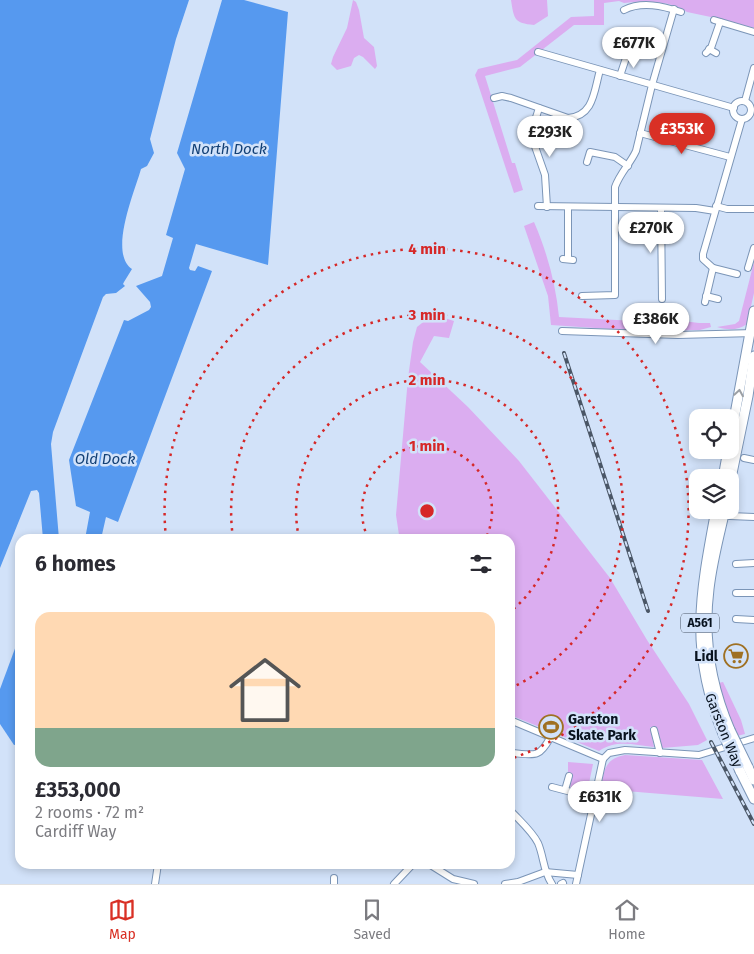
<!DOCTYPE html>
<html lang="en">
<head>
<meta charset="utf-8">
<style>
  :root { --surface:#fff; --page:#f7f7f7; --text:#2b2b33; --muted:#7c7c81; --line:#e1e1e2; --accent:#d93025 }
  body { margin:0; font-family:"Fira Sans",sans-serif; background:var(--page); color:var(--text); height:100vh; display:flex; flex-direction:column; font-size:19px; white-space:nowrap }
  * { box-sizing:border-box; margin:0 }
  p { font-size:16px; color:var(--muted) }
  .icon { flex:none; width:28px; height:28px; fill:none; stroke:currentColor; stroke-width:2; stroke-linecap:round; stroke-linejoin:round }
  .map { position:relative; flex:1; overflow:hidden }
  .sheet { position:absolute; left:15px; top:534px; width:500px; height:335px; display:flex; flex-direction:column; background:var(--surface); border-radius:15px; box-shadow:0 2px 8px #0003 }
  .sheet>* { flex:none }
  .fabs { position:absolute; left:689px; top:409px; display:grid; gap:10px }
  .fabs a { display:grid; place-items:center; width:50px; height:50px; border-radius:10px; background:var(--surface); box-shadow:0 2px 8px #0003; font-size:25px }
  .price { position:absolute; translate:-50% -42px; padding:0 11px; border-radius:18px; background:#fff; color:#222; font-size:16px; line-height:32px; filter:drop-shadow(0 1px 2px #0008) }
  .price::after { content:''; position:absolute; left:50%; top:30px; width:15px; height:11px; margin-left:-8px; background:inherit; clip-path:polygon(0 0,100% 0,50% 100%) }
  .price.active { background:var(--accent); color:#fff }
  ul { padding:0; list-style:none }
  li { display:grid; align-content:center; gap:10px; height:265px; padding:0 20px }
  li span { display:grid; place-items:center; height:155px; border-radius:15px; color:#555 }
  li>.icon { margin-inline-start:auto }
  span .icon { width:90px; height:90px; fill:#fffc; stroke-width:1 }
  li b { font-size:21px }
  h2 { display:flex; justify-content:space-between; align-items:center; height:60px; padding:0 20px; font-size:21px }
  .dock { display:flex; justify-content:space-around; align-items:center; height:70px; border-top:1px solid var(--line); background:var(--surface); font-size:14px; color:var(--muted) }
  .dock a { display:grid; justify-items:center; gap:2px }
  .dock .active { color:var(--accent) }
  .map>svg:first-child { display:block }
  .green { fill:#dbadf0 }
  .water { fill:#5699ef }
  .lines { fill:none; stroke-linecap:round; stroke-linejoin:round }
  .minor-casing { stroke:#7b95b7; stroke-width:8 }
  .highway-casing { stroke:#7b95b7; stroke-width:11 }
  .minor { stroke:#fff; stroke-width:6 }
  .highway { stroke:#fff; stroke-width:9 }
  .rail-casing { stroke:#4a5666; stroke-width:4 }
  .rail { stroke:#d2e2f9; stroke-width:2; stroke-dasharray:5.5; stroke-linecap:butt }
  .highway-bridge-casing { stroke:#7b95b7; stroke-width:11; stroke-linecap:butt }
  .highway-bridge { stroke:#fff; stroke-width:9 }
  .oneway { stroke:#9ca0a5 }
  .ring { fill:none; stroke:#d62828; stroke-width:2.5; stroke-dasharray:2.5 5 }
  .labels { text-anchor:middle; stroke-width:5; stroke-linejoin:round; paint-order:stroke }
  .shield { fill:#d2e2f9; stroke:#455060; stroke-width:1 }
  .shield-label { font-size:12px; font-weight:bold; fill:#08121e }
  .poi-label { font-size:14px; font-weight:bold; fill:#08121e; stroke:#d2e2f9; text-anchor:end }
  .street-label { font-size:14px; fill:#08121e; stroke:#d2e2f9 }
  .water-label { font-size:15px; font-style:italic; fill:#124076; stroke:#d2e2f9 }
  .centre { fill:#d62828; stroke:#d2e2f9; stroke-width:2.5 }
  .ring-label { font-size:15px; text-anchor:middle; font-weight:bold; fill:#d62828; stroke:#d2e2f9; stroke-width:5; stroke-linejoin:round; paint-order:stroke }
</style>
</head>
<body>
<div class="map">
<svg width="754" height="884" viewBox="0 0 754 884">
  <rect width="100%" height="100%" fill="#d2e2f9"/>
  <g class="green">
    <path d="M 353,0 L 356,2 L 359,10 L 364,38 L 374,47 L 377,66 L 375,69 L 363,57 L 359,55 L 354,58 L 351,66 L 337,70 L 331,64 L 333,57 L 347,28 Z"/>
    <path d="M 511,0 L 547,0 L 548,16 L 534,25 C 514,23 514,19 511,0 Z"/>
    <path d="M 594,0 L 754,0 L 754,28 L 725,20 L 687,12 C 670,0 644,1 624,3 L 619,1 L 604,3 L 604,25 L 574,25 L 520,67 L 485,76 L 512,163 L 515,163 L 523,190 L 514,193 L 475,75 L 478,69 L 517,60 L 571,17 L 594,16 Z"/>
    <path d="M 534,222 C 547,252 556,285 559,317 L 636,321 L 683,321 L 699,323 L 710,323 L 711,327 L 700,330 L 640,331 L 551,325 L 548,296 L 524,226 Z"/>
    <path d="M 754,262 L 754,293 L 747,324 C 737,331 728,330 717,327 L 735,324 L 739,321 Z"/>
    <path d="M 438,316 L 454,321 L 449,338 L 434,336 L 420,362 L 468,407 L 519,461 L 610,578 L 647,640 L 689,704 L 707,740 L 698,745 L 662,748 L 657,727 L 650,727 L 654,747 C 633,745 617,739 599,751 L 510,715 L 510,539 L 403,539 L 399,535 L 396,515 L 408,378 L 413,342 L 417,327 L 427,319 Z"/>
    <path d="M 723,682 L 741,720 L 745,734 L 737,736 L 727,713 L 718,683 Z"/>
    <path d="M 625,755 L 702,760 L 723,799 L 601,789 C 604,771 604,759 625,755 Z"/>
    <path d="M 568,762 L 593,764 L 587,793 L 571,790 L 570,784 L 572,777 L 568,773 Z"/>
  </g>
  <g class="water">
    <path d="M 0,0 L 189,0 L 176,39 L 150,139 L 154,153 L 147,166 L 141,169 C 135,191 108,253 132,269 L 124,282 L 123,284 L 125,286 L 116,293 L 106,294 L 103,297 L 53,432 L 51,444 L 59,539 L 43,539 L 39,493 L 37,490 L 31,491 L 0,568 Z"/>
    <path d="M 222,0 L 244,0 L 288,12 L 268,265 L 196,244 L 189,268 L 190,270 L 195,271 L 198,266 L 212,271 L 118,522 L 106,517 L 101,539 L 85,539 L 90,512 L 76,506 L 69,460 L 124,320 L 128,321 L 149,310 L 151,307 L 150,302 L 136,286 L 162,276 L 173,238 L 166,235 L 185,169 L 177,153 Z"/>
    <path d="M 20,635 L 20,744 L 14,745 L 0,724 L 0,689 Z"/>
  </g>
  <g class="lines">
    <g class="minor-casing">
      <g id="minor">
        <path d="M 624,10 C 642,1 663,6 681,12"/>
        <path d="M 714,20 L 754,32"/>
        <path d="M 709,49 L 716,53"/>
        <path d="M 538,52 L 734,108"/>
        <path d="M 706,53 L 711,48 L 720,22"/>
        <path d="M 620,76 L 627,55 L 625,50 L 628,42"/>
        <path d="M 494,98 L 502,96 L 511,98 L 568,118 C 594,116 594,91 600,70"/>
        <path d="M 745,101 L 754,68"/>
        <circle cx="742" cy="110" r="9"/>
        <path d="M 539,108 L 532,130 L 532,138 L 545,175 L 547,207"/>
        <path d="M 640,133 L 730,157"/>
        <path d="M 587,162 L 590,152 L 615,157 L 628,166"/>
        <path d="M 538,206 L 696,208 L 715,211"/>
        <path d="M 716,206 L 727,209 L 754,209"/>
        <path d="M 568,208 L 568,259"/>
        <path d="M 661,208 L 662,299"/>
        <path d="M 563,259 L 573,260"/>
        <path d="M 748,268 L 754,248"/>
        <path d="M 737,274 L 713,268 L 703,259 L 703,254 L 742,119"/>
        <path d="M 582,296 L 615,295 L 615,187 C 620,173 630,164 636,151 L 652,85 L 674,9"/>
        <path d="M 706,296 L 718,299"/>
        <path d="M 705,302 L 713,268"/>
        <path d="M 562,331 L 678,335 L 754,333"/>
        <path d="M 744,458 L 754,460"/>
        <path d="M 730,516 L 754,517"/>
        <path d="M 736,564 L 754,563"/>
        <path d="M 736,593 L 754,593"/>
        <path d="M 736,619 L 754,620"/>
        <path d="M 510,720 L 603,759"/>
        <path d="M 654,730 L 660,753"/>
        <path d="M 510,753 C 533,754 538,760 550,738"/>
        <path d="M 603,759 L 609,753 L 625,750 L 699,755 L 754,738"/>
        <path d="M 552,787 L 594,798"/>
        <path d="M 565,790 L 569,776"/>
        <path d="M 510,810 C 519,820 532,831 538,843 C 544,857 543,871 552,884"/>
        <path d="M 429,864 L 453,879 L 474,884"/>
        <path d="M 155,884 L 158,864"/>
        <path d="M 334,884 L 334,878"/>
        <path d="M 394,884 L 413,864"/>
        <path d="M 505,884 L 518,882 L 545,872 L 578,875"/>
        <path d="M 561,884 L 563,883"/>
        <path d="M 576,884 L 603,759"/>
      </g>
    </g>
    <g class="highway-casing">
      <g id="highway">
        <path d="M 730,441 L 754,311"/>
        <path d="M 723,478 L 728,450"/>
        <path d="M 730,483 L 748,396 L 754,356"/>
        <path d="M 716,510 C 700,595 689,651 723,734"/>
        <path d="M 725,510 C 719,536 712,562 709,589 C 703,637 711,686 730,730"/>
        <path d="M 748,767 L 754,780"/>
        <path d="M 740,771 L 754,799"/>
      </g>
    </g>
    <use href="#minor" class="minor"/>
    <use href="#highway" class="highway"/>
    <g class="rail-casing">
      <g id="rail">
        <path d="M 564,353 L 648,611"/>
        <path d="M 711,742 L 754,824"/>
      </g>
    </g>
    <use href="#rail" class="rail"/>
    <g class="highway-bridge-casing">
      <g id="highway-bridge">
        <path d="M 730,730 L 748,767"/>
        <path d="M 723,734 L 740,771"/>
      </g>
    </g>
    <use href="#highway-bridge" class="highway-bridge"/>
  </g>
  <defs><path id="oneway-chevron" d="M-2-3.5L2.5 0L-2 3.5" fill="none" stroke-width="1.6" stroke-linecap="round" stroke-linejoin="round" transform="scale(1.25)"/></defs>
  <use class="oneway" href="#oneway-chevron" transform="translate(739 393) rotate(-81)"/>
  <g class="ring">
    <path d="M368 538A65 65 0 1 1 486 538"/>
    <path d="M299 538A131 131 0 1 1 510 612"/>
    <path d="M233 538A196 196 0 1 1 511 688"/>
    <path d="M166 538A262 262 0 1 1 510 759"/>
  </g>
  <defs>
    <g id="supermarket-ring" transform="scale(1.25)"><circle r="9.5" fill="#d2e2f9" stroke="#9f7022" stroke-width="1.5"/><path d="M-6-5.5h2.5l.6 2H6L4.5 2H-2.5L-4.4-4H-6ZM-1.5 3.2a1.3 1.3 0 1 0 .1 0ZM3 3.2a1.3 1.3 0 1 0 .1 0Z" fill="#9f7022"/></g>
    <g id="stadium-ring" transform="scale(1.25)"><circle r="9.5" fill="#d2e2f9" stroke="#9f7022" stroke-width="1.5"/><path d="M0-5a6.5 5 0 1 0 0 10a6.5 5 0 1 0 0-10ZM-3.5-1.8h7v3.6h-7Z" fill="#9f7022"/></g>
  </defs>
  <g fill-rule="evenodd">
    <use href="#supermarket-ring" x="736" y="656"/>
    <use href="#stadium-ring" x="551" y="727"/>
  </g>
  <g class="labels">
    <rect class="shield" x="681" y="613.5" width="38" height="19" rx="4"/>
    <g class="shield-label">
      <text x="700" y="627">A561</text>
    </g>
    <g class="poi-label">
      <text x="718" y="661">Lidl</text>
      <text x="568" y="724" text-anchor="start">Garston<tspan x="568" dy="16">Skate Park</tspan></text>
    </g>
    <g class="street-label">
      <text transform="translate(724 730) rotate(68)" y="5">Garston Way</text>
    </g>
    <g class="water-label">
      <text x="229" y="154">North Dock</text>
      <text x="105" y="464">Old Dock</text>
    </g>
  </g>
  <circle cx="427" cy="511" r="8" class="centre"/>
  <g class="ring-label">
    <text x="427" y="254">4 min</text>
    <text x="427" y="320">3 min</text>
    <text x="427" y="385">2 min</text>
    <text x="427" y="451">1 min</text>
  </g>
</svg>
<div class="fabs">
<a><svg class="icon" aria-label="locate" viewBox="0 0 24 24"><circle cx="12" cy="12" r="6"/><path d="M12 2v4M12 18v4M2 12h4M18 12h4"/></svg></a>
<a><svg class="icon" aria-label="layers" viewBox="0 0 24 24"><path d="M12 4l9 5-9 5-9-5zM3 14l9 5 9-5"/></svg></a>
</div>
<b class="price" style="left:634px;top:69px">£677K</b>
<b class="price active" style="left:682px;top:155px">£353K</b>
<b class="price" style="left:550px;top:158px">£293K</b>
<b class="price" style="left:651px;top:254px">£270K</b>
<b class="price" style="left:656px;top:345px">£386K</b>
<b class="price" style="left:600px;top:823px">£631K</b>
<section class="sheet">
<h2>6 homes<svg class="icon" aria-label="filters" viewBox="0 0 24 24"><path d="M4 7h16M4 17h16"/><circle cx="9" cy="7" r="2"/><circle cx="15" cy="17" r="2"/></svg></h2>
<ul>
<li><span style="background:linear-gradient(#ffd9b3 75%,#7fa58c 0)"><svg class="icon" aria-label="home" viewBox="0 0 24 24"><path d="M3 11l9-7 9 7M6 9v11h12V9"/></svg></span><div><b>£353,000</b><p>2 rooms · 72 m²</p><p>Cardiff Way</p></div></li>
</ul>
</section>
</div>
<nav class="dock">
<a class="active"><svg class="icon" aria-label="map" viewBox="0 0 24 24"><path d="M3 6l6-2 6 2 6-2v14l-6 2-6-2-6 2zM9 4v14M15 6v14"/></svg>Map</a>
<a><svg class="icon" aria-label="saved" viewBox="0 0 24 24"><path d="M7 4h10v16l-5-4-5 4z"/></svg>Saved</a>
<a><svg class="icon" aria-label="home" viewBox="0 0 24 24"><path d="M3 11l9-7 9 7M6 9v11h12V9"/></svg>Home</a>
</nav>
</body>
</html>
